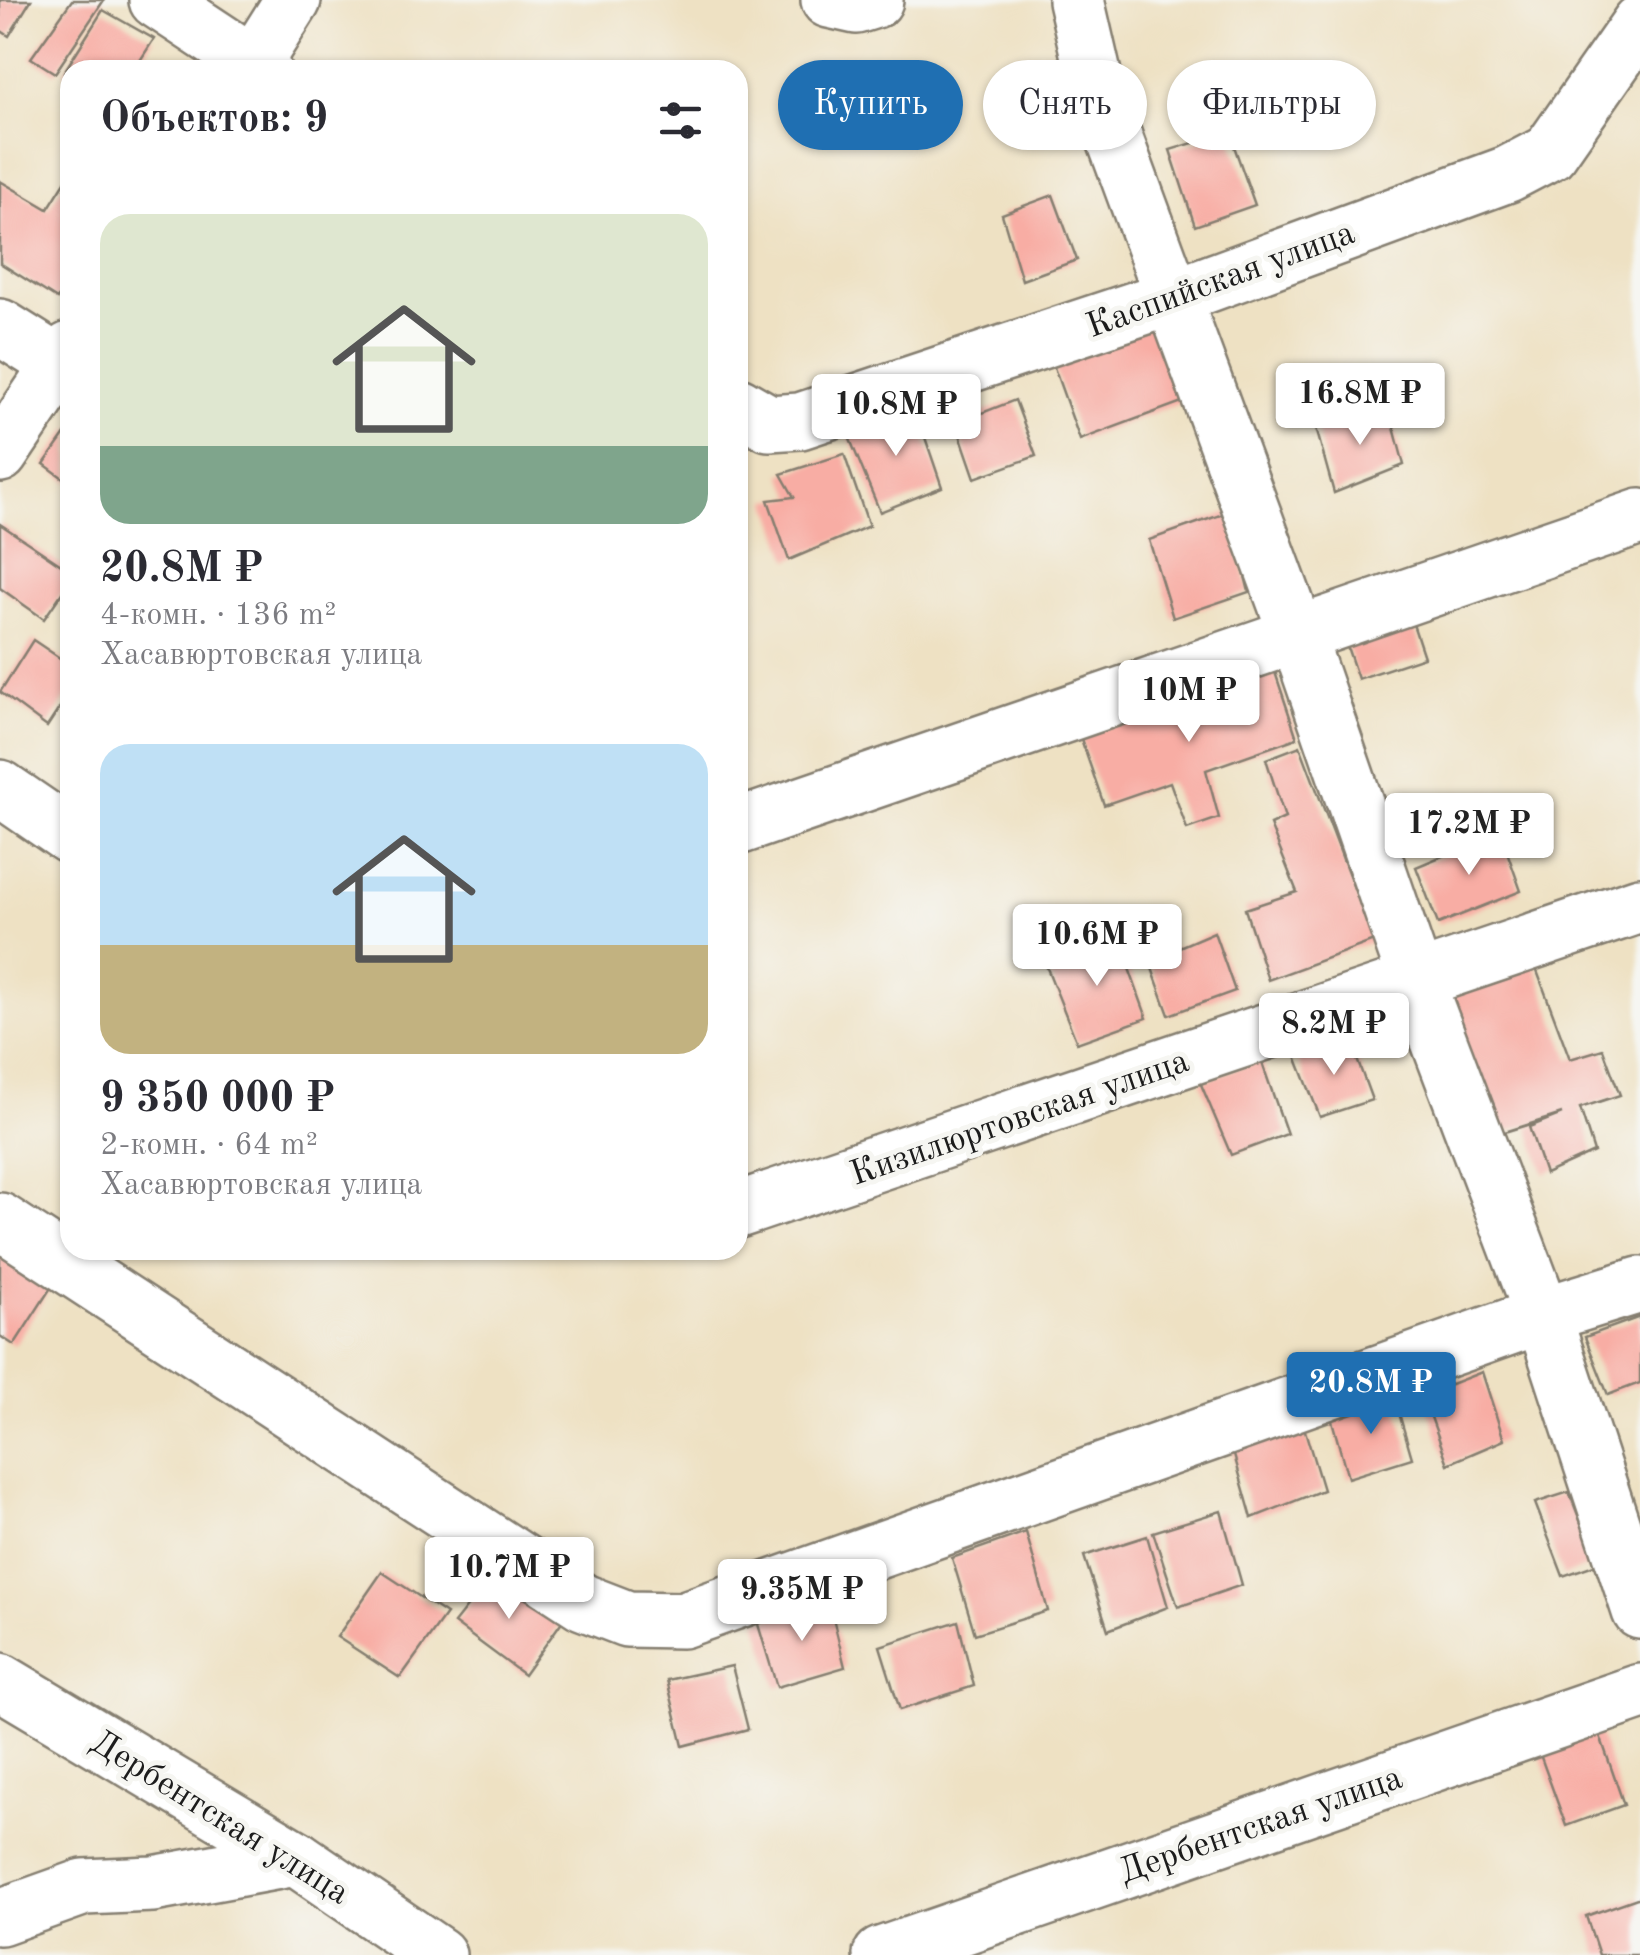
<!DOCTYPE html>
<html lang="ru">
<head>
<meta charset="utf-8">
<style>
  :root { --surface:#fff; --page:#f7f7f7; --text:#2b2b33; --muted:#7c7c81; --accent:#1f6fb2 }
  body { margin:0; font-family:"Old Standard TT",serif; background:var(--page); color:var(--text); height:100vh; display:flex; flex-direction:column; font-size:38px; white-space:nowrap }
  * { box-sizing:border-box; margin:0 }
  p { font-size:32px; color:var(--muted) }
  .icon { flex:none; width:55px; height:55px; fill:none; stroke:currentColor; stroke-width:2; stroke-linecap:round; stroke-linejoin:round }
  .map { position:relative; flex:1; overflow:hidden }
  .drawer { position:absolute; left:60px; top:60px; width:688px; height:1200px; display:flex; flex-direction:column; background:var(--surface); border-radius:30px; box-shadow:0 2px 8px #0004 }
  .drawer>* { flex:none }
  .banner { position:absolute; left:778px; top:60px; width:712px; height:90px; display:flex; gap:20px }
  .price { position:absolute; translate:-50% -85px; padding:0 22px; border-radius:10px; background:#fff; color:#222; font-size:32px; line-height:65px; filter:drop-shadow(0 2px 5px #0008) }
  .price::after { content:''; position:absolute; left:50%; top:60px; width:30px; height:22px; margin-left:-15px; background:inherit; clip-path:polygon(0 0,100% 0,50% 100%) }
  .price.active { background:var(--accent); color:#fff }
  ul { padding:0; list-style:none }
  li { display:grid; align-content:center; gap:20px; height:530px; padding:0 40px }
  li span { display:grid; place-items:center; height:310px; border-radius:30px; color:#555 }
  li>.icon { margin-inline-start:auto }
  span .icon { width:180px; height:180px; fill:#fffc; stroke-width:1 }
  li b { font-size:42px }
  h2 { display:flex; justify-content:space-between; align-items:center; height:120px; padding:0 40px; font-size:42px }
  .pill { padding:0 35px; border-radius:45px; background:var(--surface); box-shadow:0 2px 8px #0004; font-size:35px; line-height:90px }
  .pill.active { background:var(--accent); color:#fff }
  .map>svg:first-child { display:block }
  .building { fill:#f8ada4 }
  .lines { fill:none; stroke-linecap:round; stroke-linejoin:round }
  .minor-casing { stroke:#857e70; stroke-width:60 }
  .minor { stroke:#fff; stroke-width:55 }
  .labels { text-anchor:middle; stroke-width:10; stroke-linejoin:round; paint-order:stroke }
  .street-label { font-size:35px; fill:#1c1c1c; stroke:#f6f6f2 }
</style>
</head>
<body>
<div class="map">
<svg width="1640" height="1955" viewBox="0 0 1640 1955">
  <rect width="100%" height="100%" fill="#f6f6f2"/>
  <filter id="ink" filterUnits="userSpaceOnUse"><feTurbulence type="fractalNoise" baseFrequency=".01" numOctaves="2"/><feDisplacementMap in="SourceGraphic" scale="20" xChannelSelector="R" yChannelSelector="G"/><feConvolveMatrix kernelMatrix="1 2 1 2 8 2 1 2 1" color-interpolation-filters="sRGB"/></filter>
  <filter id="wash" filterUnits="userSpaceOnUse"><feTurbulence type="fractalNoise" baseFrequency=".0048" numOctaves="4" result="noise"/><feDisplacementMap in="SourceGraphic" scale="40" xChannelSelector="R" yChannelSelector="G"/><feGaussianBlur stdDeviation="2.25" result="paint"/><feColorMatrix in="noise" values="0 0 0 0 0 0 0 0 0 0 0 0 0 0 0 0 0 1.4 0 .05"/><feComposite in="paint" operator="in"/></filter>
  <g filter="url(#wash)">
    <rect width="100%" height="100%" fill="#eee1c3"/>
    <g id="blocks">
      <g class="building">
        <path d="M 0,0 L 31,0 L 9,36 L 0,30 Z"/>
        <path d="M 72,0 L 104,0 L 55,73 L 31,58 Z"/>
        <path d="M 103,10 L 154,39 L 134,70 L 70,70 L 70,76 L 64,72 Z"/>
        <path d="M 1229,132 L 1255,205 L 1195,226 L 1170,150 Z"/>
        <path d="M 70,174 L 70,279 L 57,299 L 0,263 L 0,181 L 48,209 Z"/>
        <path d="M 1053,195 L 1077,260 L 1022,280 L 1002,214 Z"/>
        <path d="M 1155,325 L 1182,402 L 1080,440 L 1052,362 Z"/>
        <path d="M 1015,400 L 1036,456 L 975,478 L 956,423 Z"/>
        <path d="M 1388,405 L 1404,465 L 1334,493 L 1316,428 Z"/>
        <path d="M 915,408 L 942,487 L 880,512 L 847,432 Z"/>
        <path d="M 70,427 L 70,483 L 44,464 Z"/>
        <path d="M 844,454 L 869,526 L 789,560 L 768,500 L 794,497 L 781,474 Z"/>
        <path d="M 1229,512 L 1249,592 L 1173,618 L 1149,540 Z"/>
        <path d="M 0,524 L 70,571 L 70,581 L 44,619 L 0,588 Z"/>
        <path d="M 1408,609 L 1424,657 L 1358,679 L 1342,632 Z"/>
        <path d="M 33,640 L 70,665 L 70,692 L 47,727 L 0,692 Z"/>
        <path d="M 1275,672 L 1297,738 L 1206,770 L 1219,818 L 1187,829 L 1170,782 L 1104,805 L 1080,736 Z"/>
        <path d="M 1300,746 L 1374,941 L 1268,980 L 1245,909 L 1297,892 L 1270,825 L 1285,818 L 1266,759 Z"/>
        <path d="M 1500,832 L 1521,891 L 1438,924 L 1416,867 Z"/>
        <path d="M 1214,932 L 1235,991 L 1169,1015 L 1149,960 Z"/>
        <path d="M 1117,935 L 1147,1018 L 1077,1043 L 1045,963 Z"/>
        <path d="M 1534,963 L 1570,1059 L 1603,1049 L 1620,1095 L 1580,1108 L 1594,1152 L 1545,1174 L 1529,1127 L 1562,1114 L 1492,1136 L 1444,996 Z"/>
        <path d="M 1350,1040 L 1372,1100 L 1320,1117 L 1296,1056 Z"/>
        <path d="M 1261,1060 L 1287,1134 L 1231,1155 L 1200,1082 Z"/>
        <path d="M 0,1250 L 54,1283 L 14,1345 L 0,1336 Z"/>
        <path d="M 1640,1317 L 1640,1383 L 1608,1395 L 1585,1337 Z"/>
        <path d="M 1482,1372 L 1504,1440 L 1448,1464 L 1423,1395 Z"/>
        <path d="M 1394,1396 L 1412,1458 L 1348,1478 L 1331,1417 Z"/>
        <path d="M 1303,1424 L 1323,1490 L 1252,1518 L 1232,1448 Z"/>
        <path d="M 1569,1492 L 1597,1564 L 1563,1576 L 1535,1503 Z"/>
        <path d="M 1221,1511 L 1242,1585 L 1178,1607 L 1153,1532 Z"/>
        <path d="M 1026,1532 L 1048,1611 L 975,1634 L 952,1558 Z"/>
        <path d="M 1147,1536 L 1168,1607 L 1108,1630 L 1084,1556 Z"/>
        <path d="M 496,1570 L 563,1620 L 524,1675 L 454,1623 Z"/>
        <path d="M 382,1572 L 446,1614 L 400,1678 L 337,1637 Z"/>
        <path d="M 829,1602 L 845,1667 L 777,1687 L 757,1621 Z"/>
        <path d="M 958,1621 L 974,1686 L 900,1710 L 880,1646 Z"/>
        <path d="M 732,1666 L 748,1729 L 683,1746 L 667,1680 Z"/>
        <path d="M 1597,1727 L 1624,1805 L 1566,1826 L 1538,1749 Z"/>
        <path d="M 1640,1897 L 1640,1955 L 1599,1955 L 1586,1916 Z"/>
      </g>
    </g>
  </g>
  <g filter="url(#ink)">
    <use href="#blocks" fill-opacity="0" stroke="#857e70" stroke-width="2.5"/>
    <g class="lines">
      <g class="minor-casing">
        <g id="minor">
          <path d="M 157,0 L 263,70"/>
          <path d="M 829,0 L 856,6 L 875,0"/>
          <path d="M 1076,0 L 1097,91 L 1297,634 L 1417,983 L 1543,1315 L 1640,1611"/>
          <path d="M 249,70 L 293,0"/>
          <path d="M 0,327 L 70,371"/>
          <path d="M 738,405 L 769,423 L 800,421 L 1173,297 L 1508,174 L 1550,152 L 1640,23"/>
          <path d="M 0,454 L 70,350"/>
          <path d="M 0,788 L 70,836"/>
          <path d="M 738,827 L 1640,517"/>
          <path d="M 738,1210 L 1640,905"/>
          <path d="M 0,1221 L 583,1602 L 627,1619 L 682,1620 L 1543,1315 L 1640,1285"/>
          <path d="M 0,1681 L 296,1858 L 438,1955"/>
          <path d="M 0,1917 L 84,1887 L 153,1884 L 296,1858"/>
          <path d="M 881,1955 L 1640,1692"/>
        </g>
      </g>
      <use href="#minor" class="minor"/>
    </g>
  </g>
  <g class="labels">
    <g class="street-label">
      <text transform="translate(1220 278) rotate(-20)" y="12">Каспийская улица</text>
      <text transform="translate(1019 1116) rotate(-19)" y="12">Кизилюртовская улица</text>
      <text transform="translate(221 1816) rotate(32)" y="12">Дербентская улица</text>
      <text transform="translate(1260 1823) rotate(-19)" y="12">Дербентская улица</text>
    </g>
  </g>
</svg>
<b class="price" style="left:1360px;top:448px">16.8M ₽</b>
<b class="price" style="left:896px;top:459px">10.8M ₽</b>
<b class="price" style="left:1189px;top:745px">10M ₽</b>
<b class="price" style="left:1469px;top:878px">17.2M ₽</b>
<b class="price" style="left:1097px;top:989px">10.6M ₽</b>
<b class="price" style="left:1334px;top:1078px">8.2M ₽</b>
<b class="price active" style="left:1371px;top:1437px">20.8M ₽</b>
<b class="price" style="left:509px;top:1622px">10.7M ₽</b>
<b class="price" style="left:802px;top:1644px">9.35M ₽</b>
<div class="banner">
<a class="pill active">Купить</a>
<a class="pill">Снять</a>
<a class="pill">Фильтры</a>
</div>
<section class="drawer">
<h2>Объектов: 9<svg class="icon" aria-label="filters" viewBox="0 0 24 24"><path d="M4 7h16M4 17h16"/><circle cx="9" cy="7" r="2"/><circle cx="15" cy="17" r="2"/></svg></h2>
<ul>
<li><span style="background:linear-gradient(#dfe7d0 75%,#7fa58c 0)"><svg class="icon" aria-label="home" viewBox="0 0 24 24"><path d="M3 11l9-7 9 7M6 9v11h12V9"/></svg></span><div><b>20.8M ₽</b><p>4-комн. · 136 m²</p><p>Хасавюртовская улица</p></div></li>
<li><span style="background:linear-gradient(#bfe0f5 65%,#c2b280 0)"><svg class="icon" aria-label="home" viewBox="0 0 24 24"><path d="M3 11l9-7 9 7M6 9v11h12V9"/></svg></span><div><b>9 350 000 ₽</b><p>2-комн. · 64 m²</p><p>Хасавюртовская улица</p></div></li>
</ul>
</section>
</div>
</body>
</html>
